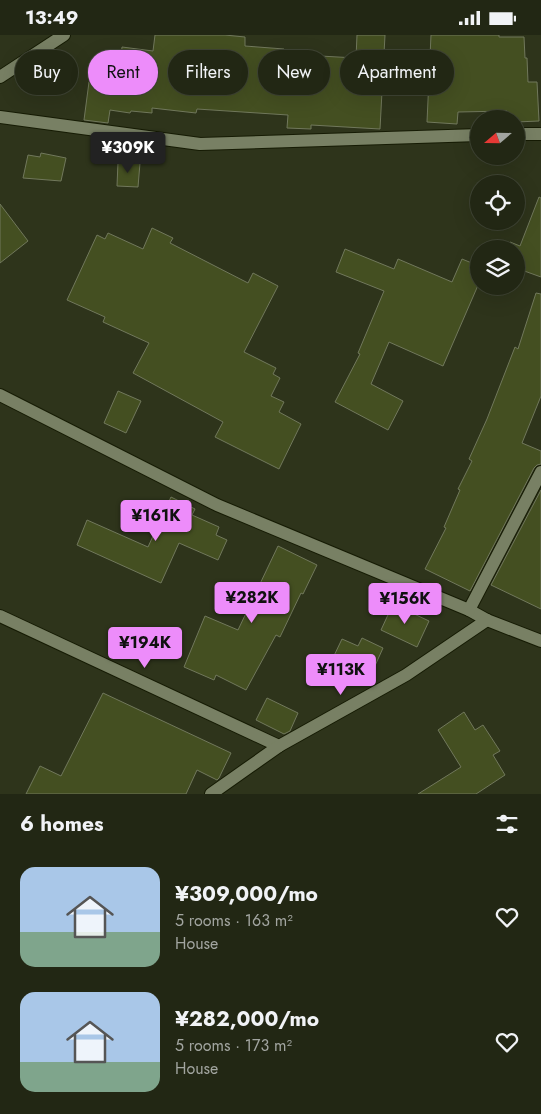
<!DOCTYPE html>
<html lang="en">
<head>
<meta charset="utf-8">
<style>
  :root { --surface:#222714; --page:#2e3322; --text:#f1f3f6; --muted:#a2a5a0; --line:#3f4434; --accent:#ed8cfa }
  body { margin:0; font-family:Jost,sans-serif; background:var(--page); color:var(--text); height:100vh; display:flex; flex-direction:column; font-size:19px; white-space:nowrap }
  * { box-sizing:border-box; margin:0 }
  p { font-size:16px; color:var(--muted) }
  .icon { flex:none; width:28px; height:28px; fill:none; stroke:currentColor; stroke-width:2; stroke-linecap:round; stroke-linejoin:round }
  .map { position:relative; height:759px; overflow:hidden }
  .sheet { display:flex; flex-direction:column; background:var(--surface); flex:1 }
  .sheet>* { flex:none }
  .hud { position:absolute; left:15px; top:15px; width:511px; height:45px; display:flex; gap:10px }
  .needle { width:32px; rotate:250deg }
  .controls { position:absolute; left:470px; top:75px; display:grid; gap:10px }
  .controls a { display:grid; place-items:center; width:55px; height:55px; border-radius:50%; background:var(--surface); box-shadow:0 5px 20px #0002,0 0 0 1px var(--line); font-size:25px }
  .price { position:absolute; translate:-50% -42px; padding:0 11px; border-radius:5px; background:var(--accent); color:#111; font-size:16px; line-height:32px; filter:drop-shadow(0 1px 2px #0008) }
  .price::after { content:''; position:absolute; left:50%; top:30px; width:15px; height:11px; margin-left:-8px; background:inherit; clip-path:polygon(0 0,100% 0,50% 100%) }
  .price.on { background:#222; color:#fff }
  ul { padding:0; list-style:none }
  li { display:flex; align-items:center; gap:15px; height:125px; padding:0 20px }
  li span { display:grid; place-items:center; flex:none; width:140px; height:100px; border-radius:15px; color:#555 }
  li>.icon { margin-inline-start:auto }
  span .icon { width:60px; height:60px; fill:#fffc; stroke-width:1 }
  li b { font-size:21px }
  h2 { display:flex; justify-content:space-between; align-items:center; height:60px; padding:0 20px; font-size:21px }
  .tag { padding:0 18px; border-radius:22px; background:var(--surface); box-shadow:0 5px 20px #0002,0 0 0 1px var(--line); font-size:18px; line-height:45px }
  .tag.on { background:var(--accent); color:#111 }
  .status { display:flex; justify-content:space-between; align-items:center; height:35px; padding:0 25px; background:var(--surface); direction:ltr }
  .status svg { height:14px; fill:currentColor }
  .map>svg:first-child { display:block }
  .building { fill:#444f21; stroke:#71785c }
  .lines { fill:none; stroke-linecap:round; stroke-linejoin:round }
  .minor-casing { stroke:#161b04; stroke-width:14 }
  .tertiary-casing { stroke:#161b04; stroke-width:14 }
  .minor { stroke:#788064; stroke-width:12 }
  .tertiary { stroke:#788064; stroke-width:12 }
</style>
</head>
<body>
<div class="status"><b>13:49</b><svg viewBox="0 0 49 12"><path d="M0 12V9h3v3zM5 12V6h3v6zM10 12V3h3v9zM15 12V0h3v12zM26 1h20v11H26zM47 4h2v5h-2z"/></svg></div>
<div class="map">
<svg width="541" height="759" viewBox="0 0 541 759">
  <rect width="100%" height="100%" fill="#2e341b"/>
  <g class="building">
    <path d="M 155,0 L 225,0 L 245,2 L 245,11 L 284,14 L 284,19 L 356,23 L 357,0 L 385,0 L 380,94 L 311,90 L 311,94 L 287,93 L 288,80 L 197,74 L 196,78 L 152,73 L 152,78 L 131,76 L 130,78 L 110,75 L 108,88 L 84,85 L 89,47 L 106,50 L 110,21 L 121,22 L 122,12 L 153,16 Z"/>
    <path d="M 431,0 L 499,0 L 499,2 L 524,2 L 525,23 L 527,23 L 528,47 L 537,47 L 539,86 L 516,87 L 516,84 L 507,84 L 507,76 L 458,77 L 457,89 L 427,87 Z"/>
    <path d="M 41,118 L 66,123 L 61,146 L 23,143 L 28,120 L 40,122 Z"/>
    <path d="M 118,127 L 140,128 L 138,152 L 117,151 Z"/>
    <path d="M 539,162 L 541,163 L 541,242 L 516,233 L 516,214 L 508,214 L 510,207 L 520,211 Z"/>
    <path d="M 0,169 L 28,206 L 0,228 Z"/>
    <path d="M 152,193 L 173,203 L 170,208 L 248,248 L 253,238 L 278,251 L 244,317 L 276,333 L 273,339 L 280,343 L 271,361 L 284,367 L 279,377 L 301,389 L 279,434 L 215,402 L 223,387 L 133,338 L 149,308 L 103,287 L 105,282 L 67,265 L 97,200 L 105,204 L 108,198 L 143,214 Z"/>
    <path d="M 345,214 L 394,234 L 398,224 L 452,247 L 462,224 L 479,231 L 479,248 L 443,331 L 389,307 L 371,349 L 403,366 L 388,395 L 335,367 L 360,319 L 358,318 L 384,256 L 336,237 Z"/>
    <path d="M 536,258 L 541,259 L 541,361 L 522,408 L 541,416 L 541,429 L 537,430 L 534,433 L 470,556 L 425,534 L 446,493 L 444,492 L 460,455 L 458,454 L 472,426 L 469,424 L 487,384 L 515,312 L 518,314 Z"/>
    <path d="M 118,356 L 141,366 L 126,398 L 104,388 Z"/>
    <path d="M 541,455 L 541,574 L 491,550 Z"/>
    <path d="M 171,462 L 195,474 L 192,480 L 219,492 L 216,500 L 227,505 L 218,525 L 179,508 L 161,548 L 77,510 L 87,485 L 148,512 Z"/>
    <path d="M 278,511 L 317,530 L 303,559 L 301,558 L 280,602 L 276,600 L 246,655 L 216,640 L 214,645 L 184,632 L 205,581 L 238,595 Z"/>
    <path d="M 393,569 L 429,586 L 417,612 L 381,595 Z"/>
    <path d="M 362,603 L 383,613 L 369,644 L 331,627 L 342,604 L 358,611 Z"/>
    <path d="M 103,658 L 231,718 L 219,743 L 217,745 L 197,735 L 186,759 L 26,759 L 40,731 L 61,741 Z"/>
    <path d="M 267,663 L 298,678 L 290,696 L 284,699 L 256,685 Z"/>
    <path d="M 464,677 L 475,695 L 483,690 L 500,716 L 493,720 L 505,740 L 476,759 L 418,759 L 461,732 L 438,695 Z"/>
  </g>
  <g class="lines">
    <g class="minor-casing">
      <g id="minor">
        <path d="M 0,42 L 64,0"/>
        <path d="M 0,360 L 217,470 L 469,575 L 487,585 L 541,606"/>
        <path d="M 469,575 L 541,437"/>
        <path d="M 0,581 L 279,711"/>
        <path d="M 211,759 L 279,711 L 406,640 L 487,585"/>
      </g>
    </g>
    <g class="tertiary-casing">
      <g id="tertiary">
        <path d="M 0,82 L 200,109 L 479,100"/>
        <path d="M 516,99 L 541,99"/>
      </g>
    </g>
    <use href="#minor" class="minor"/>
    <use href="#tertiary" class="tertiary"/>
  </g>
</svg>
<div class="controls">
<a><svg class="needle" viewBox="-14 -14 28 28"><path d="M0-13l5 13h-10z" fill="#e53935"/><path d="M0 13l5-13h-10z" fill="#a2a5a0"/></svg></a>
<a><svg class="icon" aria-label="locate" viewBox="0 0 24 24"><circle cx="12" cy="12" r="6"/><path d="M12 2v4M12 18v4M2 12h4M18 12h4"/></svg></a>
<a><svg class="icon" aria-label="layers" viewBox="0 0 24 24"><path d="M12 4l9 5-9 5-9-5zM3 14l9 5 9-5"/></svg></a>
</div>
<b class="price on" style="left:128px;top:139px">¥309K</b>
<b class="price" style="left:156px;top:507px">¥161K</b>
<b class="price" style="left:252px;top:589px">¥282K</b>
<b class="price" style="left:405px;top:590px">¥156K</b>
<b class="price" style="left:145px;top:634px">¥194K</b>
<b class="price" style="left:341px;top:661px">¥113K</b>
<div class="hud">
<a class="tag">Buy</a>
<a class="tag on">Rent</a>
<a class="tag">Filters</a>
<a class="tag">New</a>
<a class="tag">Apartment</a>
</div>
</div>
<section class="sheet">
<h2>6 homes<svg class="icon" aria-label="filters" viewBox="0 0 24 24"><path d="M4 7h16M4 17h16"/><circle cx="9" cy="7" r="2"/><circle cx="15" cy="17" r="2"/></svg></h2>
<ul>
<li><span style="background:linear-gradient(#a9c7e8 65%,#7fa58c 0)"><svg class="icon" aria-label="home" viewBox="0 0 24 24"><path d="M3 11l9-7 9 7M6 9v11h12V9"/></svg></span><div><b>¥309,000/mo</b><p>5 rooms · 163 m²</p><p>House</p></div><svg class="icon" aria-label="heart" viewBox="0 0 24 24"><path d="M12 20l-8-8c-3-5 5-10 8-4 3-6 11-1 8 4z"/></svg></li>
<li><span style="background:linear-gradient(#a9c7e8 70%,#7fa58c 0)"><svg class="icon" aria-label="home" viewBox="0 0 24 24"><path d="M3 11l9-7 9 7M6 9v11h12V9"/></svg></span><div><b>¥282,000/mo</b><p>5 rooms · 173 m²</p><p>House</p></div><svg class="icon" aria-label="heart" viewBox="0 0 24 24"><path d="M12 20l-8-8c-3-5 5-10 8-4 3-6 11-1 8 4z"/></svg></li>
</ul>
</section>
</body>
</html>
